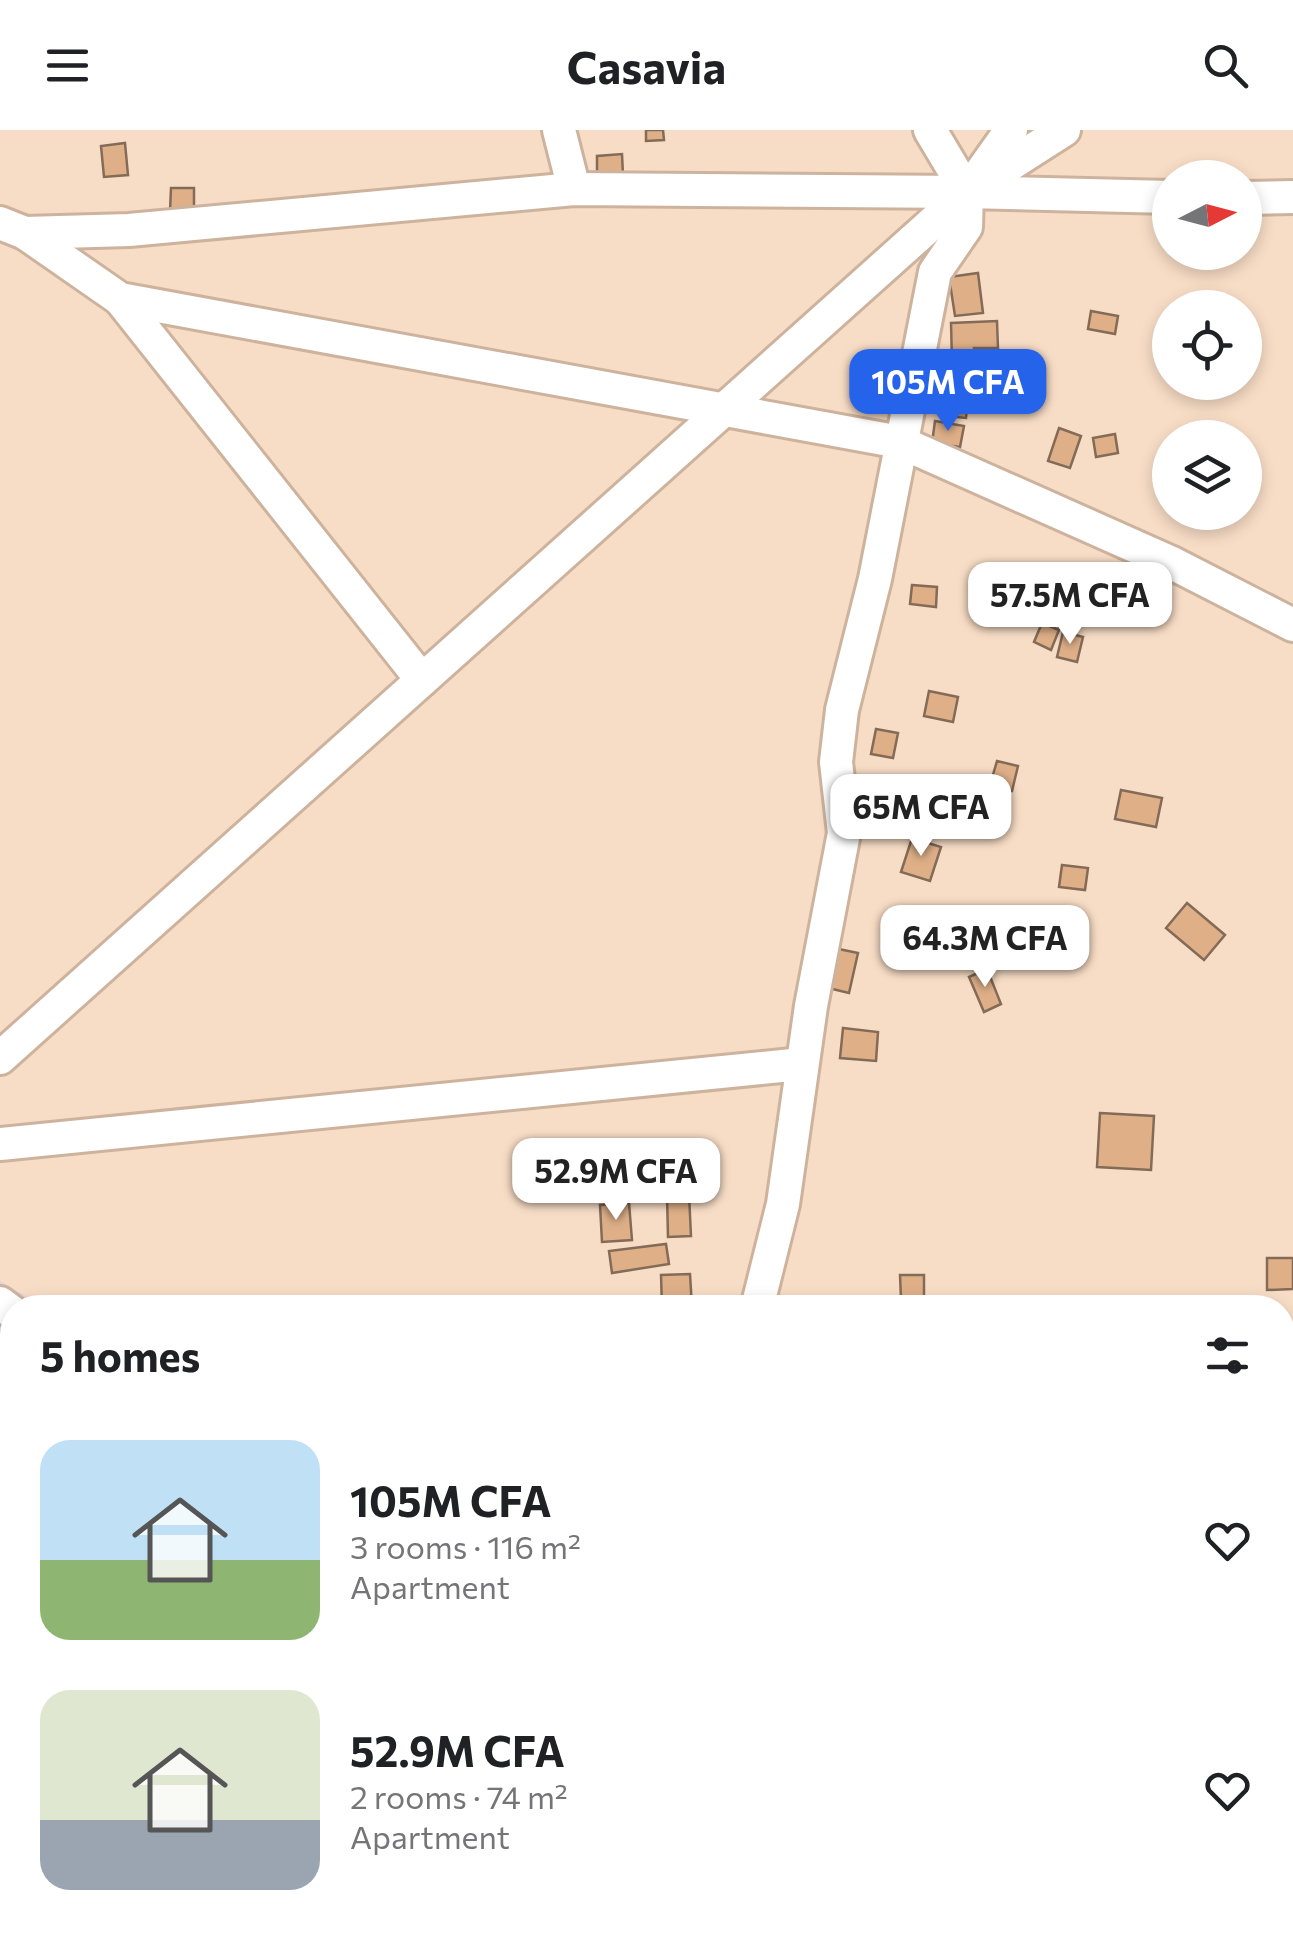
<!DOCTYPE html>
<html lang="en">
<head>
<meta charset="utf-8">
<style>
  :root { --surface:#fff; --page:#f6f6f6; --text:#202124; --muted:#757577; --accent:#2563eb }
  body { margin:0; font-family:Commissioner,sans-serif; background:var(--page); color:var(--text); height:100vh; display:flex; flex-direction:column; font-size:38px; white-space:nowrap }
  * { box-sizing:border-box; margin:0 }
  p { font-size:32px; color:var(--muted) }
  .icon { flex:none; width:55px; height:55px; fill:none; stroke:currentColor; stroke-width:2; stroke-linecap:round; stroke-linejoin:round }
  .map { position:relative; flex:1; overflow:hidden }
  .drawer { position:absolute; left:0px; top:1165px; width:1295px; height:642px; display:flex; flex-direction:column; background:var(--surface); border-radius:40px 40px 0 0; box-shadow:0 5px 15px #0003 }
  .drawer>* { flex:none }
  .needle { width:65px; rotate:84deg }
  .fabs { position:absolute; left:1152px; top:30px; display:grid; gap:20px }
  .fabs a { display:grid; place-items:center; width:110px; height:110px; border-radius:50%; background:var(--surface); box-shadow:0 5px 15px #0003; font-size:50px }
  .price { position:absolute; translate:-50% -85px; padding:0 22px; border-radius:20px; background:#fff; color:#222; font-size:32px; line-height:65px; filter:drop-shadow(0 2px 5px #0008) }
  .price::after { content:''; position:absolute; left:50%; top:60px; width:30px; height:22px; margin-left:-15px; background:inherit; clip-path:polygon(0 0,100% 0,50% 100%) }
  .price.on { background:var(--accent); color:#fff }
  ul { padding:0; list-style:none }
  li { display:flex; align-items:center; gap:30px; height:250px; padding:0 40px }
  li span { display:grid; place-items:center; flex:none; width:280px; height:200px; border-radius:30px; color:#555 }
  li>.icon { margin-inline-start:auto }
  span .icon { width:120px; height:120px; fill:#fffc; stroke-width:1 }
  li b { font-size:42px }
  h2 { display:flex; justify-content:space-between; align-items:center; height:120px; padding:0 40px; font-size:42px }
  header { display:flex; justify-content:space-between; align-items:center; height:130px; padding:0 40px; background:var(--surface); font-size:45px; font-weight:700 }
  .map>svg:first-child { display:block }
  .commercial { fill:#e6d1e0 }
  .building { fill:#dfb088; stroke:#836b57; stroke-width:2.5 }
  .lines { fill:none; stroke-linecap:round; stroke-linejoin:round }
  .street-casing { stroke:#cdb39d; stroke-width:38 }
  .street { stroke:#fff; stroke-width:32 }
</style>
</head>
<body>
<header><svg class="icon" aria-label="menu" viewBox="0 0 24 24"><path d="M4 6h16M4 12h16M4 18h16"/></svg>Casavia<svg class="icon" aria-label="search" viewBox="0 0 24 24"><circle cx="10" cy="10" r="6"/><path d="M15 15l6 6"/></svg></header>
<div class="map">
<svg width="1293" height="1807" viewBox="0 0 1293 1807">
  <rect width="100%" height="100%" fill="#f8ddc6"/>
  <path class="commercial" d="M 0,1151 L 45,1177 L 12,1178 L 12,1795 L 63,1795 L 49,1807 L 0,1807 Z"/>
  <g class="building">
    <path d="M 646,0 L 663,0 L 664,10 L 646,11 Z"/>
    <path d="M 125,13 L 128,45 L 104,47 L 101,16 Z"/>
    <path d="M 622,24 L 623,45 L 597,46 L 597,26 Z"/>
    <path d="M 171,58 L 194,58 L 194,81 L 170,81 Z"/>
    <path d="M 978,143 L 983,183 L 955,186 L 949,147 Z"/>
    <path d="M 1091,181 L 1118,186 L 1115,204 L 1088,199 Z"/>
    <path d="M 997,191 L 998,218 L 974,218 L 975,230 L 952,231 L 951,193 Z"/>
    <path d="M 963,239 L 964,255 L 946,256 L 945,240 Z"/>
    <path d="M 947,267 L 968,268 L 966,288 L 945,286 Z"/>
    <path d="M 935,291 L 964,296 L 960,317 L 932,313 Z"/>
    <path d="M 1059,298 L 1081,306 L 1070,338 L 1048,331 Z"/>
    <path d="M 1115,304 L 1118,323 L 1096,327 L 1093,308 Z"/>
    <path d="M 912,455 L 937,457 L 936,477 L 910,474 Z"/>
    <path d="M 1047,472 L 1072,483 L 1065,499 L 1040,489 Z"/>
    <path d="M 1042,493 L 1059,500 L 1051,520 L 1034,512 Z"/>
    <path d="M 1063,502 L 1083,507 L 1077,532 L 1057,527 Z"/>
    <path d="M 929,561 L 958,567 L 953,592 L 924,586 Z"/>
    <path d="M 876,599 L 898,603 L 893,628 L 871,624 Z"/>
    <path d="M 997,631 L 1018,636 L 1012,661 L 990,655 Z"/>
    <path d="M 863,648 L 884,650 L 882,673 L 861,671 Z"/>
    <path d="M 1121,660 L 1162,668 L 1156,697 L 1115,689 Z"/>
    <path d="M 912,708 L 941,717 L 930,751 L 901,742 Z"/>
    <path d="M 1062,735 L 1088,738 L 1085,760 L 1059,757 Z"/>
    <path d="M 1187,773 L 1225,805 L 1204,830 L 1166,798 Z"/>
    <path d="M 829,817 L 858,823 L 849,863 L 820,856 Z"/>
    <path d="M 987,839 L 1001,874 L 984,882 L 969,847 Z"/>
    <path d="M 843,898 L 878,902 L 876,931 L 840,928 Z"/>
    <path d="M 1100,983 L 1154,986 L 1151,1040 L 1097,1037 Z"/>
    <path d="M 622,1026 L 628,1059 L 612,1061 L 607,1029 Z"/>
    <path d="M 689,1064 L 691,1106 L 668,1107 L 667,1065 Z"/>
    <path d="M 629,1073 L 632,1110 L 602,1112 L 600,1075 Z"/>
    <path d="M 666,1114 L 669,1134 L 612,1143 L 609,1121 Z"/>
    <path d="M 1267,1128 L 1293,1128 L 1293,1159 L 1267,1160 Z"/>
    <path d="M 690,1144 L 692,1177 L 662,1178 L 661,1145 Z"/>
    <path d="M 900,1145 L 924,1145 L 924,1169 L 901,1169 Z"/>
    <path d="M 809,1169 L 810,1178 L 772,1178 L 772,1172 Z"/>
    <path d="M 5,1262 L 12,1263 L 12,1299 L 0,1297 Z"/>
    <rect x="0" y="1300" width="12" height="33"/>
    <path d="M 3,1370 L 12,1370 L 12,1396 L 4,1397 Z"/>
    <path d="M 0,1506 L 4,1506 L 9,1564 L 0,1564 Z"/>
    <path d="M 11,1631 L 12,1712 L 0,1714 L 0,1633 Z"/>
    <path d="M 545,1795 L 587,1795 L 587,1807 L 544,1807 Z"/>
    <path d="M 903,1796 L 905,1807 L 867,1807 L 866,1801 Z"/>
  </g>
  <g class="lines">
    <g class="street-casing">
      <g id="street">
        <path d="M 559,0 L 574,59"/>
        <path d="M 930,0 L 967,62"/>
        <path d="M 1245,68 L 1293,67"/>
        <path d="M 0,93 L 25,103 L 129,100 L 574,59 L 967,62 L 1170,67"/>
        <path d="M 25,103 L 120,169 L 900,312 L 1170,432 L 1293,495"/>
        <path d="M 120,169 L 422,550"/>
        <path d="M 0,928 L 967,62 L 1064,0"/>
        <path d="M 0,1014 L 802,934"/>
        <path d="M 0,1173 L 12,1182"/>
        <path d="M 757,1178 L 783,1074 L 811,876 L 844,703 L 836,632 L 842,580 L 875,449 L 935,142 L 966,97 L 967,62 L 1011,0"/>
        <path d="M 1282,1297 L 1293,1295"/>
        <path d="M 0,1483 L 12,1486"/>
        <path d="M 0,1760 L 12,1768"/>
        <path d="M 61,1795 L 86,1807"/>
        <path d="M 143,1795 L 152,1807"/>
        <path d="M 363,1795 L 372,1807"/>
        <path d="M 773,1795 L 775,1807"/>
        <path d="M 1079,1795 L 1224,1807"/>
      </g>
    </g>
    <use href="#street" class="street"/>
  </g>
</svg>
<div class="fabs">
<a><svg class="needle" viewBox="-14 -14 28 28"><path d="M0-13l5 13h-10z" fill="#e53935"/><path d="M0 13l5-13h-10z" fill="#757577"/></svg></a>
<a><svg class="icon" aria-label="locate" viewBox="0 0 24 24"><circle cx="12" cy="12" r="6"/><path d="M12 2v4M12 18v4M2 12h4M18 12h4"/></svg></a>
<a><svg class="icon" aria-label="layers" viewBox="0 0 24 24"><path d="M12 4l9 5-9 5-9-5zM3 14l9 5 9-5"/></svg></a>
</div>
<b class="price on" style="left:948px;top:304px">105M CFA</b>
<b class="price" style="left:1070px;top:517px">57.5M CFA</b>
<b class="price" style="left:921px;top:729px">65M CFA</b>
<b class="price" style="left:985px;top:860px">64.3M CFA</b>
<b class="price" style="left:616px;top:1093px">52.9M CFA</b>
<section class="drawer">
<h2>5 homes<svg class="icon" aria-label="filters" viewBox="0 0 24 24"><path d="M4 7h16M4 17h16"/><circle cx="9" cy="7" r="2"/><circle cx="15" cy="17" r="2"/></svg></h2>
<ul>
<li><span style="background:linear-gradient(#bfe0f5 60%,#8fb573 0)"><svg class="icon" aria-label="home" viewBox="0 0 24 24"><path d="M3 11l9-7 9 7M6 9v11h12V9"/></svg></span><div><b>105M CFA</b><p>3 rooms · 116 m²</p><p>Apartment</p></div><svg class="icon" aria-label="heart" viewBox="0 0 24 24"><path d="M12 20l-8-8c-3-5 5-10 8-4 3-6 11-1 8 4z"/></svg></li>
<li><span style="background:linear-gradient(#dfe7d0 65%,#9aa5b1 0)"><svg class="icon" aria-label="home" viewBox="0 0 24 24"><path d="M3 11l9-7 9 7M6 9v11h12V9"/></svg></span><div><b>52.9M CFA</b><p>2 rooms · 74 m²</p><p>Apartment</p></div><svg class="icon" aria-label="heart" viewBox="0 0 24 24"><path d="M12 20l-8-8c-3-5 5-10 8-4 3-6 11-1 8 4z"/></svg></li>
</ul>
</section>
</div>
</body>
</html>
